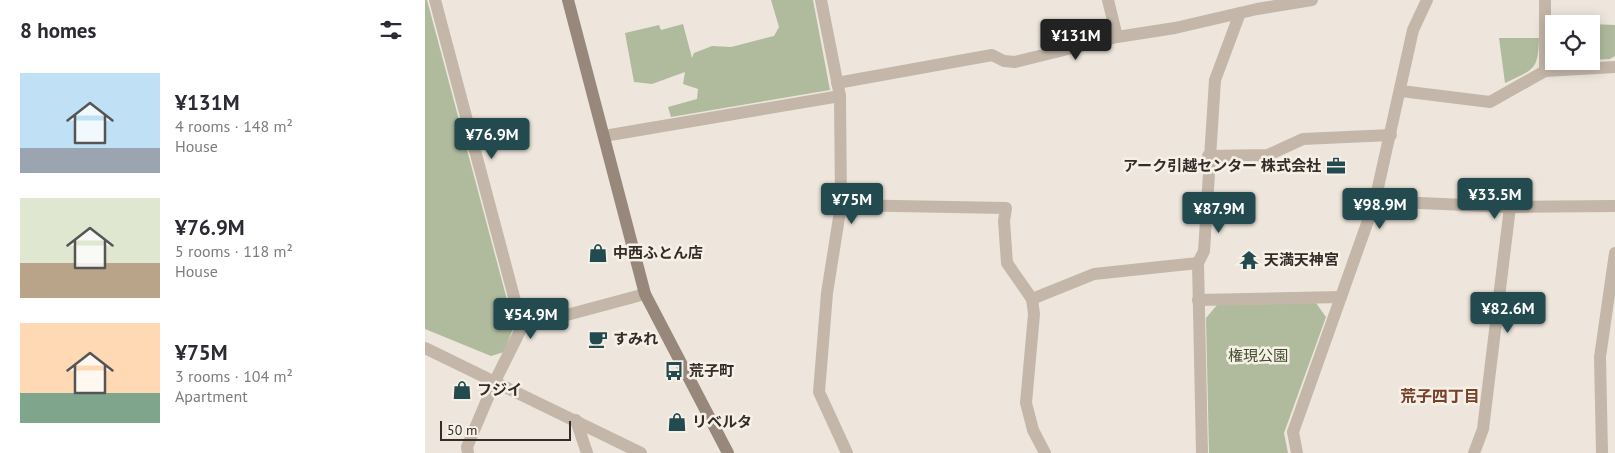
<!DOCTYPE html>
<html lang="en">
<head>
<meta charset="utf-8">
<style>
  :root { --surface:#fff; --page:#f7f7f7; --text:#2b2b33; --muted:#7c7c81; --accent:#234a4f }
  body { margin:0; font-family:"PT Sans","Noto Sans JP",sans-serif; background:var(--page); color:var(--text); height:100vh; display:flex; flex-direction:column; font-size:19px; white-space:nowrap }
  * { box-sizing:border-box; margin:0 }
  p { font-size:16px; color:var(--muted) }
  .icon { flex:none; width:28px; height:28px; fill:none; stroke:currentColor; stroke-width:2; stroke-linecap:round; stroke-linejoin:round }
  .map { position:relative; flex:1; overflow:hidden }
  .sheet { display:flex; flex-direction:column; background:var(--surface); width:425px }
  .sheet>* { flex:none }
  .tools { position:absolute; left:1120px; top:15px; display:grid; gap:10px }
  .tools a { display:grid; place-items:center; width:55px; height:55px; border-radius:0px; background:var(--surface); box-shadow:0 2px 12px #0003; font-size:25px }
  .scale { position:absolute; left:15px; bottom:12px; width:131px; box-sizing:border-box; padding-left:5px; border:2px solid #332c28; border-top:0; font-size:14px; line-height:18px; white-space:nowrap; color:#332c28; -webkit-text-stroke:4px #f6f0e7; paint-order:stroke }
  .price { position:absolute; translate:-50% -42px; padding:0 11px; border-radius:5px; background:var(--accent); color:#fff; font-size:16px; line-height:32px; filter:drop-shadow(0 1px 2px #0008) }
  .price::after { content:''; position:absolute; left:50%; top:30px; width:15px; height:11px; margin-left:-8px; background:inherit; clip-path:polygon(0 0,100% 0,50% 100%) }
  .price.current { background:#222; color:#fff }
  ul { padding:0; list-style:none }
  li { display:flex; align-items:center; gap:15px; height:125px; padding:0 20px }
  li span { display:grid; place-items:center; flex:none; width:140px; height:100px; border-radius:0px; color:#555 }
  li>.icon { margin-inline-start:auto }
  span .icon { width:60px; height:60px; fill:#fffc; stroke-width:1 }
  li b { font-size:21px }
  h2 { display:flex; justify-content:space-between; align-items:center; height:60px; padding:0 20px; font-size:21px }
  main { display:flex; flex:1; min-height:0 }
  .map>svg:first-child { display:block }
  .green { fill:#b0bb9e }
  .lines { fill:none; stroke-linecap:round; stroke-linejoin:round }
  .street { stroke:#c4b7a9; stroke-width:12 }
  .secondary { stroke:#98877b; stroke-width:12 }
  .labels { text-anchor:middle; stroke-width:5; stroke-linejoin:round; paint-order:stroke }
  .poi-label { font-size:15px; font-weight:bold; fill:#332c28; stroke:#f6f0e7; text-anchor:start }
  .park-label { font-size:15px; fill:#414e2f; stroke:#f6f0e7 }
  .neighbourhood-label { font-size:16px; font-weight:bold; fill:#77412c; stroke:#f6f0e7 }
</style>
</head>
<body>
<main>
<section class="sheet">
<h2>8 homes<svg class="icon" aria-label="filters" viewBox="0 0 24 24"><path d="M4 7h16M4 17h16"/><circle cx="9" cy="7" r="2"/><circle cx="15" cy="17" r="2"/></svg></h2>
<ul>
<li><span style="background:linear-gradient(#bfe0f5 75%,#9aa5b1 0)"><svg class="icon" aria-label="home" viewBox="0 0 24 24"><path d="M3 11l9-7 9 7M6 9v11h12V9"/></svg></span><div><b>¥131M</b><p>4 rooms · 148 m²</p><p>House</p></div></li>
<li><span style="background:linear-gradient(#dfe7d0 65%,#b9a48a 0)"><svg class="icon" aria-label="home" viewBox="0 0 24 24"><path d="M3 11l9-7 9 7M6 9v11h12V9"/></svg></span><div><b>¥76.9M</b><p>5 rooms · 118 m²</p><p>House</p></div></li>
<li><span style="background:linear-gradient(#ffd9b3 70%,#7fa58c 0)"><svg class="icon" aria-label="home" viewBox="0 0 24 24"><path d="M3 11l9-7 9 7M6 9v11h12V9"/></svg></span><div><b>¥75M</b><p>3 rooms · 104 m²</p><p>Apartment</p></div></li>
</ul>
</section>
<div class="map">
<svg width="1190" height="453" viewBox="0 0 1190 453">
  <rect width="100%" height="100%" fill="#eee6dc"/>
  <g class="green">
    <path d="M 0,0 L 2,0 L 89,326 L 79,352 L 66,356 L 0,329 Z"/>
    <path d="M 346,0 L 388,0 L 405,90 L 246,117 L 243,107 L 272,99 L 273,89 L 258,84 L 260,72 L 227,84 L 209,82 L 200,33 L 234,25 L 236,30 L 258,24 L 267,58 L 269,53 L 287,46 L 306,47 L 349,36 L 354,27 Z"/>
    <path d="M 1125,22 L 1162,24 L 1129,24 L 1129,59 L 1126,56 Z"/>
    <path d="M 1166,24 L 1190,25 L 1190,56 L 1185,59 L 1166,60 Z"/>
    <path d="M 1074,38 L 1114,38 C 1113,71 1109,69 1080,83 Z"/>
    <path d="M 891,303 L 901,317 L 859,433 L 863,453 L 784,453 L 781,318 L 792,305 Z"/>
  </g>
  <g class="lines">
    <g class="street">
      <path d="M 10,0 L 97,327"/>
      <path d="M 396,0 L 415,96 L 416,205 L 402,293 L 394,392 L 422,453"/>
      <path d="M 683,0 L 692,37"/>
      <path d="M 1120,71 L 1120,0"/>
      <path d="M 412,83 L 567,55 L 579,61 L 590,62 L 692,37 L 750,28 L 832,9 L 887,0"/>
      <path d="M 976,91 L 1065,102 L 1120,71 L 1190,67"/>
      <path d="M 179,136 L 415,96"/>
      <path d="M 783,156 L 843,155 L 878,139 L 966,135"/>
      <path d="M 950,201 L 1085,207 L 1190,206"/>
      <path d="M 416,205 L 581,208 L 579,221 L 582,263 L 607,299 L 609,314 L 601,403 L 608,430 L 620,453"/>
      <path d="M 607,299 L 669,274 L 773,263"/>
      <path d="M 773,300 L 916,297"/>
      <path d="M 0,348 L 216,453"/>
      <path d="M 151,420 L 162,453"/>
      <path d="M 43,453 L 42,447 L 70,381 L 97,327 L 220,294"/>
      <path d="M 777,453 L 773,263 L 779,251 L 790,80 L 815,13"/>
      <path d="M 872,453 L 868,432 L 950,201 L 988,30 L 1002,0"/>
      <path d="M 1049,453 L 1058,429 L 1085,207"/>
      <path d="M 1177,453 L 1175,357 L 1190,253"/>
    </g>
    <path class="secondary" d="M 143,0 L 220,294 L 303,453"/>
  </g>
  <defs>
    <g id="office-bare" transform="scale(1.5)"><path d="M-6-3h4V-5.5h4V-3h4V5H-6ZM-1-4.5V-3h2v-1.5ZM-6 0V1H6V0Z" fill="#234a4f" stroke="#f6f0e7" stroke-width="2.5" paint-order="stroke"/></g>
    <g id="shop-bare" transform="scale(1.5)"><path d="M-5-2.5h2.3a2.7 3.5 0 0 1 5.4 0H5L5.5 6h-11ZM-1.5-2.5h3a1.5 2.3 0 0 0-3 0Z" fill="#234a4f" stroke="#f6f0e7" stroke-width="2.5" paint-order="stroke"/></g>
    <g id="temple-bare" transform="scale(1.5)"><path d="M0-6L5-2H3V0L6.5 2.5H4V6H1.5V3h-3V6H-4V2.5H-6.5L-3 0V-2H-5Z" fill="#234a4f" stroke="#f6f0e7" stroke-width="2.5" paint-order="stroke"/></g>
    <g id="cafe-bare" transform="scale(1.5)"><path d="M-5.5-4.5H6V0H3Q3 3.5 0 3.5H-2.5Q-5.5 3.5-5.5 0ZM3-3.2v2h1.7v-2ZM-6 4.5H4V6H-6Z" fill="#234a4f" stroke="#f6f0e7" stroke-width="2.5" paint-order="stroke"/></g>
    <g id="bus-bare" transform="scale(1.5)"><path d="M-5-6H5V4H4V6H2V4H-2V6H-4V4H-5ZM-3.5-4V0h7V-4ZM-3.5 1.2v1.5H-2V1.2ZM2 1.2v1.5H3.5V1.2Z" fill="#234a4f" stroke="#f6f0e7" stroke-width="2.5" paint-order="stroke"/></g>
  </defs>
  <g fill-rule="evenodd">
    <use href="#office-bare" x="911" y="166"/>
    <use href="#shop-bare" x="173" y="253"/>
    <use href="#temple-bare" x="824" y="260"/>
    <use href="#cafe-bare" x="173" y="339"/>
    <use href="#bus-bare" x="249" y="371"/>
    <use href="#shop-bare" x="37" y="390"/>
    <use href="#shop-bare" x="252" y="422"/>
  </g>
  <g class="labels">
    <g class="poi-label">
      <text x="896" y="171" text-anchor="end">アーク引越センター 株式会社</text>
      <text x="188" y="258">中西ふとん店</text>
      <text x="839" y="265">天満天神宮</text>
      <text x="188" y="344">すみれ</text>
      <text x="264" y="376">荒子町</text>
      <text x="52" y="395">フジイ</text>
      <text x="267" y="427">リベルタ</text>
    </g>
    <g class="park-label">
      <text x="833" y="361">権現公園</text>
    </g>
    <g class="neighbourhood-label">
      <text x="1015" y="402">荒子四丁目</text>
    </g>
  </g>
</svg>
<div class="tools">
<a><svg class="icon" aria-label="locate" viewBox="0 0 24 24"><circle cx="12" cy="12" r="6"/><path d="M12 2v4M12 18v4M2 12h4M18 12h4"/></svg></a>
</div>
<div class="scale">50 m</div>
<b class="price current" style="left:651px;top:61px">¥131M</b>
<b class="price" style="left:67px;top:160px">¥76.9M</b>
<b class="price" style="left:1070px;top:220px">¥33.5M</b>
<b class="price" style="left:427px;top:225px">¥75M</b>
<b class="price" style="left:955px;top:230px">¥98.9M</b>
<b class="price" style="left:794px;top:234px">¥87.9M</b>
<b class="price" style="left:1083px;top:334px">¥82.6M</b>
<b class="price" style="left:106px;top:340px">¥54.9M</b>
</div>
</main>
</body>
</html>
